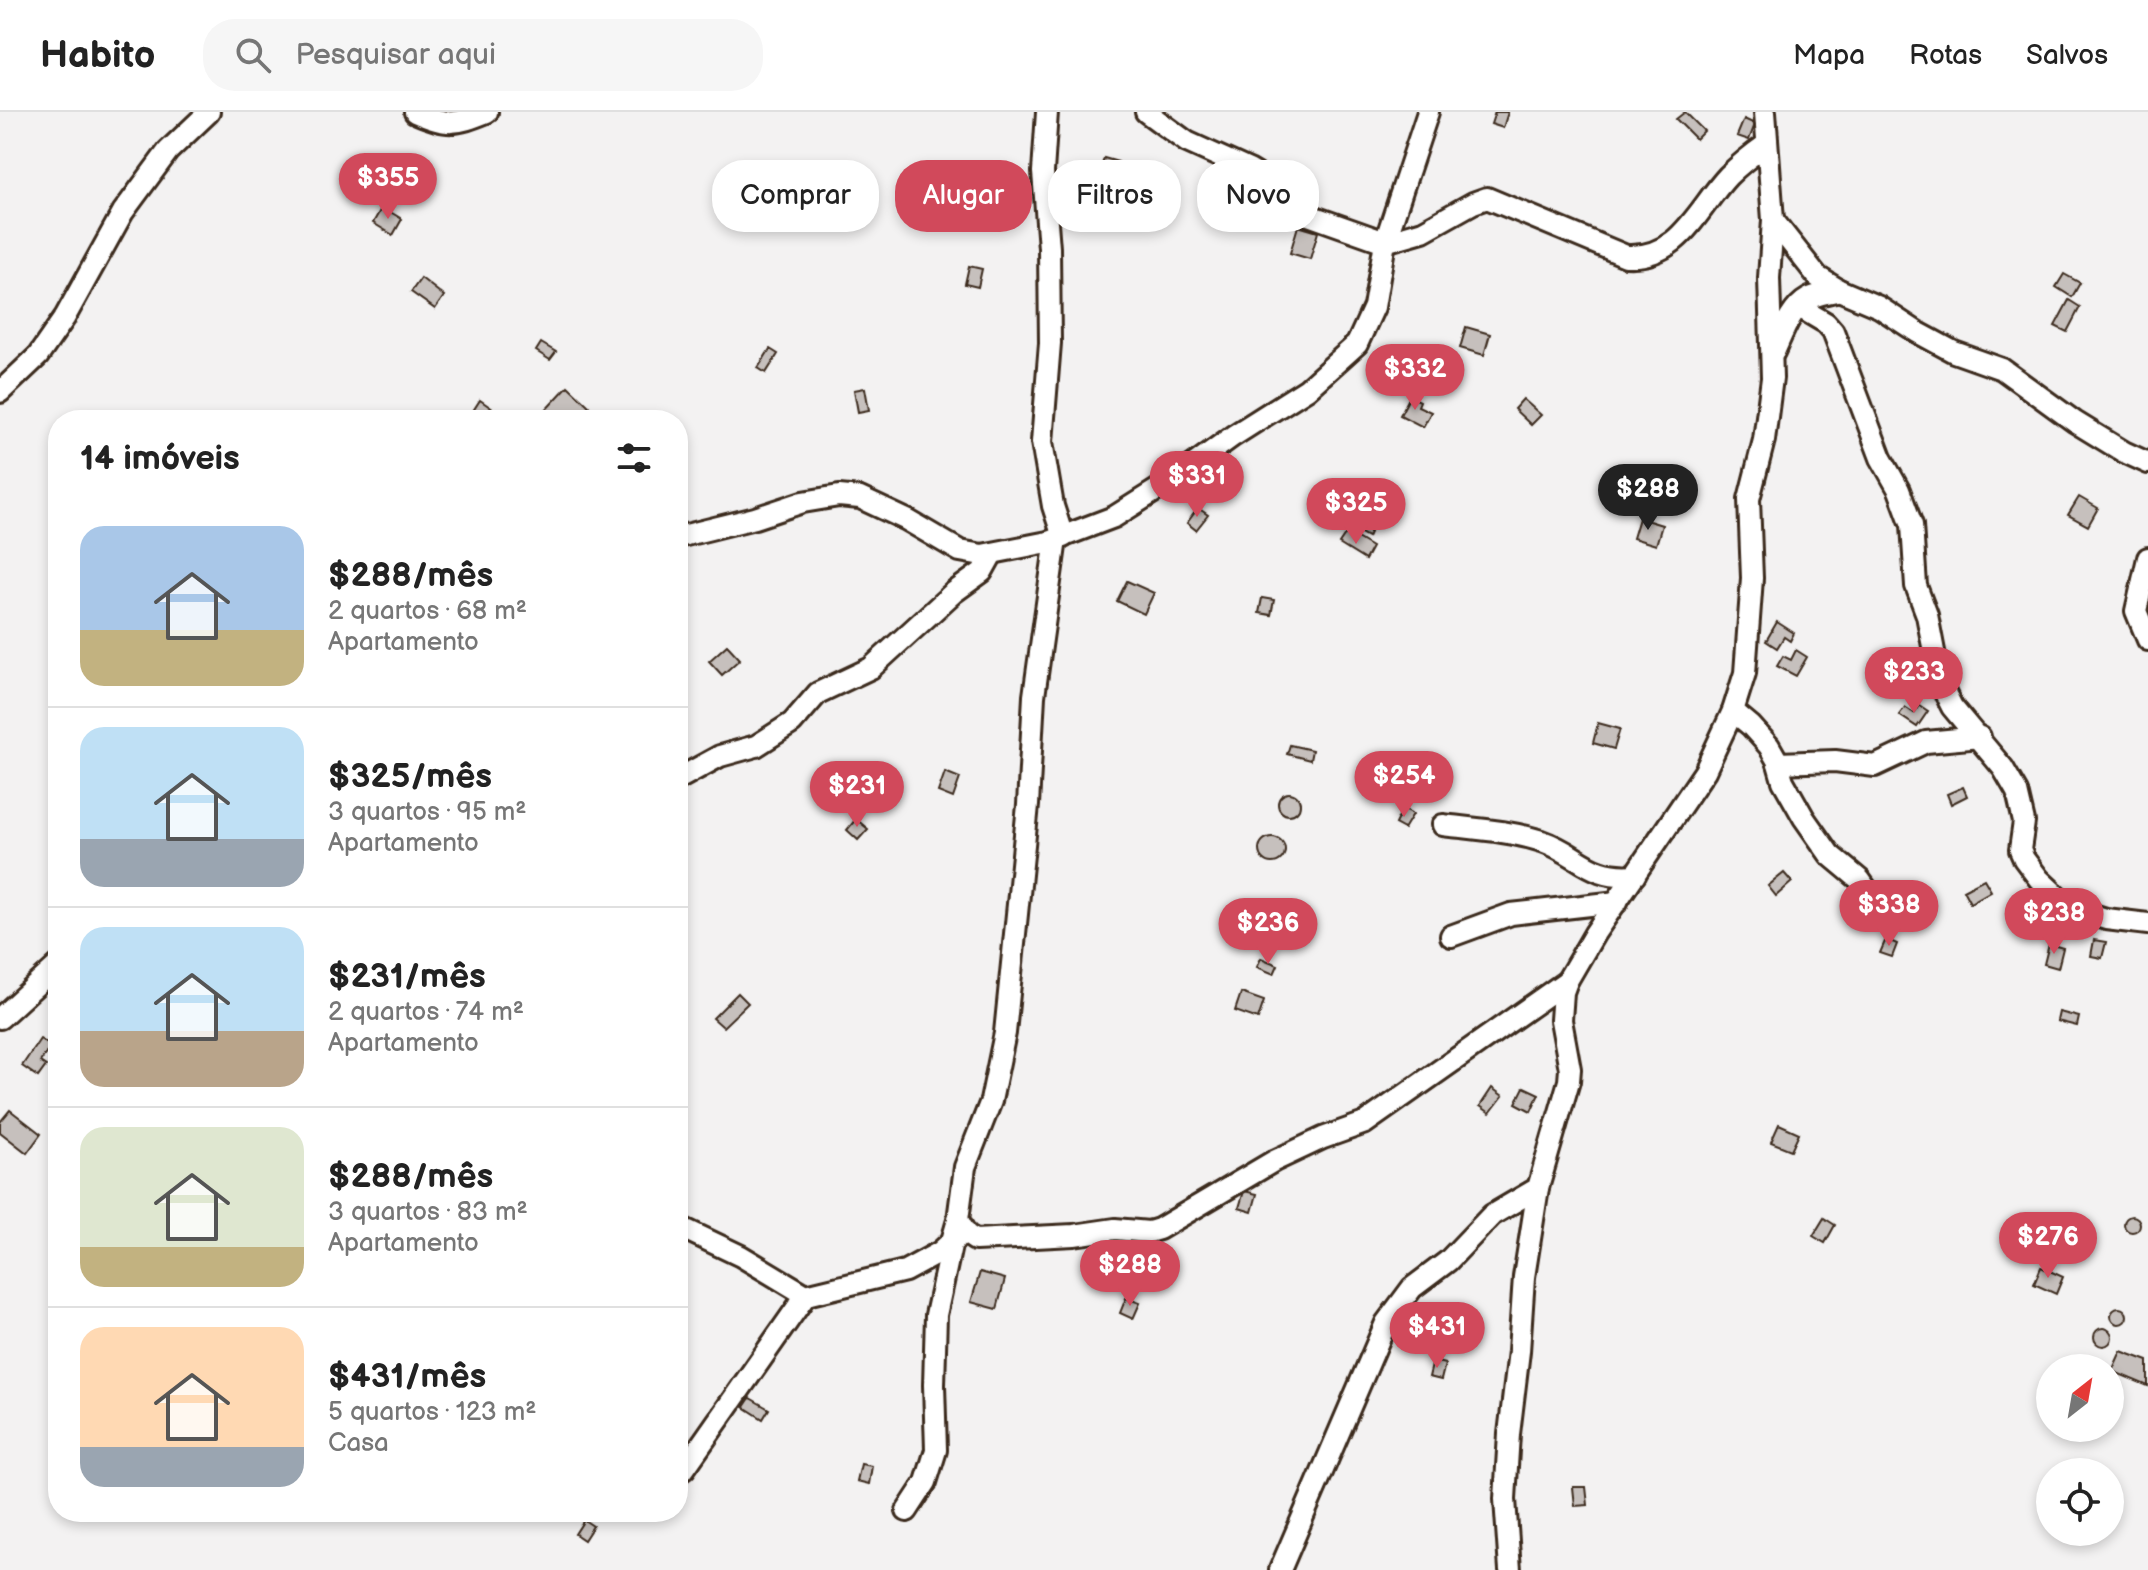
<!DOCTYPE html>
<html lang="pt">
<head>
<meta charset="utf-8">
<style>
  :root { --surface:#fff; --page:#f6f6f6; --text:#222; --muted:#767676; --line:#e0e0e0; --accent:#d1495b }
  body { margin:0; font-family:"Balsamiq Sans",sans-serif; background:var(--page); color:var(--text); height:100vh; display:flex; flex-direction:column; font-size:30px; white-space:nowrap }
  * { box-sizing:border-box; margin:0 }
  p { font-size:26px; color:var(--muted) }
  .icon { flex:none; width:44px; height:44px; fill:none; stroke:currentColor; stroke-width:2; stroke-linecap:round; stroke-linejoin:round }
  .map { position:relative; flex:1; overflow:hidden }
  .panel { position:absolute; left:48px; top:298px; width:640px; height:1112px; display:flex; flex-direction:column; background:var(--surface); border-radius:32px; box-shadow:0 4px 12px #0003 }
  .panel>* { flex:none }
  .banner { position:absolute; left:712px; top:48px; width:760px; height:72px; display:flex; gap:16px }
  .needle { width:52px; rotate:31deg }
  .buttons { position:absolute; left:2036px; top:1242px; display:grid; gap:16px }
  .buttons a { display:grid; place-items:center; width:88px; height:88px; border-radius:50%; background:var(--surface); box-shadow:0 4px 12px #0003; font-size:40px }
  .price { position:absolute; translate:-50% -68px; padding:0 18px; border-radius:28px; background:var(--accent); color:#fff; font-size:26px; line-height:52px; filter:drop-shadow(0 2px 4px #0008) }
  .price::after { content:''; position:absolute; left:50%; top:48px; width:24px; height:18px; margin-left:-12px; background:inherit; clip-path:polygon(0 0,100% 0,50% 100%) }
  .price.selected { background:#222; color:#fff }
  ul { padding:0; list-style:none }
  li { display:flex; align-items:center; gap:24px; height:200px; padding:0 32px }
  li+li { border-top:2px solid var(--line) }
  li span { display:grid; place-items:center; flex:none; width:224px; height:160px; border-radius:24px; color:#555 }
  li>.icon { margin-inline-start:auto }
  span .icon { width:96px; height:96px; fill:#fffc; stroke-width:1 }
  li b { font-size:34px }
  h2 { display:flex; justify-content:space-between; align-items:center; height:96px; padding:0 32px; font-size:34px }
  .pill { padding:0 28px; border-radius:32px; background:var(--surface); box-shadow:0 4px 12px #0003; font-size:28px; line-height:72px }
  .pill.selected { background:var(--accent); color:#fff }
  header { display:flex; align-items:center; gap:48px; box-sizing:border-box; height:112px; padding:0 40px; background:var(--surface); border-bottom:2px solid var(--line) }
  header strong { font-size:38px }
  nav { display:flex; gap:44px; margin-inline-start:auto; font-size:28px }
  .search { width:560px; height:72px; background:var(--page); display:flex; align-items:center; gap:20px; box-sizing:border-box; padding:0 28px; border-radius:32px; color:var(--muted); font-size:30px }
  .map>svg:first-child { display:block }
  .building { fill:#c6c0bd; stroke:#3b2a1e; stroke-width:2 }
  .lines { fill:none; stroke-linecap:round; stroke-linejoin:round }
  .minor-casing { stroke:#3b2a1e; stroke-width:26 }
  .minor { stroke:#fff; stroke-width:20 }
</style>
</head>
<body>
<header>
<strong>Habito</strong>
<div class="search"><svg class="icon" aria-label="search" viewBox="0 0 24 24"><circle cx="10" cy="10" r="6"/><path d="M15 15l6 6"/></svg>Pesquisar aqui</div>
<nav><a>Mapa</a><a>Rotas</a><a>Salvos</a></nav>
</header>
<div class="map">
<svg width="2148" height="1458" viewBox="0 0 2148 1458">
  <rect width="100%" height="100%" fill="#f3f2f2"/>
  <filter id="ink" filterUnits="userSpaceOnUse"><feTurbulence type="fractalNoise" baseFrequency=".0125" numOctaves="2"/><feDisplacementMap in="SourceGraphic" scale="16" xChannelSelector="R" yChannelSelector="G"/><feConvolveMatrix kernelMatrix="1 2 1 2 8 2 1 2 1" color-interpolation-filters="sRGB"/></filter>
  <g filter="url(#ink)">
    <g class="building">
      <path d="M 1495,0 L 1508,0 L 1503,16 L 1491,12 Z"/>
      <path d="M 1685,0 L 1704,19 L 1696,27 L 1676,7 Z"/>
      <path d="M 1744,7 L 1755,12 L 1749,28 L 1737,24 Z"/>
      <path d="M 1104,46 L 1118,50 L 1114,63 L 1100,59 Z"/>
      <path d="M 974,68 L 988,69 L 985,98 L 972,97 Z"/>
      <path d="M 382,95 L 402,107 L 393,123 L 373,111 Z"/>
      <path d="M 1298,114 L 1318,120 L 1310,147 L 1290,141 Z"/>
      <path d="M 969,154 L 982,157 L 978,175 L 965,172 Z"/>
      <path d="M 2064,162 L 2080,171 L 2072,185 L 2056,175 Z"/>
      <path d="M 421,166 L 444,184 L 435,197 L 411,180 Z"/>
      <path d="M 2069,188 L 2080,195 L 2067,220 L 2055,214 Z"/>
      <path d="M 1466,215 L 1490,222 L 1484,243 L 1460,236 Z"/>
      <path d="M 541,231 L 556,240 L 550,248 L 536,239 Z"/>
      <path d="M 770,237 L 778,242 L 766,261 L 758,256 Z"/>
      <path d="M 568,274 L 589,294 L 576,308 L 547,308 L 541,303 Z"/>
      <path d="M 865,276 L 869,298 L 858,300 L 854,278 Z"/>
      <path d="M 1410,284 L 1420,289 L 1418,294 L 1431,300 L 1423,315 L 1400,303 Z"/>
      <path d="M 1523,287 L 1541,303 L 1531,313 L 1514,297 Z"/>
      <path d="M 480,288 L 500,302 L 496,308 L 479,308 L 471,302 Z"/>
      <path d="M 2079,385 L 2098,396 L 2088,414 L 2068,403 Z"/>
      <path d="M 1198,396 L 1208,403 L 1196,418 L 1187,411 Z"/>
      <path d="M 1355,406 L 1372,416 L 1368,425 L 1350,415 Z"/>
      <path d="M 1639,406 L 1662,413 L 1656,433 L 1633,426 Z"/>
      <path d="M 1347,420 L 1372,435 L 1365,448 L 1339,432 Z"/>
      <path d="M 1127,469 L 1154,481 L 1144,502 L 1117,489 Z"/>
      <path d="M 1262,486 L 1274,488 L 1271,503 L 1259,501 Z"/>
      <path d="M 1777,510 L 1794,521 L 1790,529 L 1784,525 L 1777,536 L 1766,529 Z"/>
      <path d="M 727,533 L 740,547 L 722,563 L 709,549 Z"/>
      <path d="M 1796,538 L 1807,545 L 1796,564 L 1777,554 L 1783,544 L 1791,548 Z"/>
      <path d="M 1919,593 L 1928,599 L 1917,615 L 1899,603 L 1905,595 L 1914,601 Z"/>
      <path d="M 1598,611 L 1620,617 L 1614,637 L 1593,631 Z"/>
      <path d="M 1290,633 L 1312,638 L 1310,648 L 1287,642 Z"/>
      <path d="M 945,660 L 960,666 L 953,686 L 938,680 Z"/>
      <path d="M 1963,675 L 1967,684 L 1951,692 L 1947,682 Z"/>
      <circle cx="1289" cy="692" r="11"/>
      <path d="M 1403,696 L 1413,702 L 1404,717 L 1395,712 Z"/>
      <path d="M 856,707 L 868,717 L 858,728 L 847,718 Z"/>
      <circle cx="1272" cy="738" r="13"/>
      <path d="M 1784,761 L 1792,770 L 1776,784 L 1768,774 Z"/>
      <path d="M 1984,767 L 1991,779 L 1970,791 L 1963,778 Z"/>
      <path d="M 1886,827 L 1897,832 L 1892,845 L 1880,841 Z"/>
      <path d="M 2094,828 L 2106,830 L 2102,846 L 2091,844 Z"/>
      <path d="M 2049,832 L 2063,836 L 2058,856 L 2044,852 Z"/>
      <path d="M 1261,846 L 1278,853 L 1274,862 L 1257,855 Z"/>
      <path d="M 738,881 L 748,891 L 723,915 L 713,906 Z"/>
      <path d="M 1241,881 L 1264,889 L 1258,907 L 1235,899 Z"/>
      <path d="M 2059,900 L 2079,905 L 2077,914 L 2057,909 Z"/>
      <path d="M 40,927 L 51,934 L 40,950 L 46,954 L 38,965 L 22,954 Z"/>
      <path d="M 1524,975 L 1539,982 L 1531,999 L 1516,991 Z"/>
      <path d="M 1492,976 L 1503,984 L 1490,1001 L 1480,994 Z"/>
      <path d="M 10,998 L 41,1022 L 27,1041 L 0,1020 L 0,1010 Z"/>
      <path d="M 1779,1012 L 1799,1021 L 1791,1038 L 1771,1030 Z"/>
      <path d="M 1244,1079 L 1257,1082 L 1252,1100 L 1239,1096 Z"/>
      <circle cx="2132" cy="1112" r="8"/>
      <path d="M 1824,1106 L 1835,1113 L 1825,1131 L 1813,1124 Z"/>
      <path d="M 2041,1155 L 2063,1165 L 2056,1182 L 2034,1172 Z"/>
      <path d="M 980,1160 L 1005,1167 L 997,1197 L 971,1190 Z"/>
      <path d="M 1126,1186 L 1140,1191 L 1133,1207 L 1120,1201 Z"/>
      <circle cx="2119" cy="1204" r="8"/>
      <circle cx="2103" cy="1225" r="9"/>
      <path d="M 2121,1239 L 2148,1249 L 2148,1274 L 2112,1259 Z"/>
      <path d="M 1433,1249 L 1445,1252 L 1441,1268 L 1429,1265 Z"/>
      <path d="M 750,1286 L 769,1297 L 763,1307 L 744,1295 Z"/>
      <path d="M 861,1352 L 872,1354 L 869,1372 L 857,1369 Z"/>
      <path d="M 1573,1375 L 1586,1375 L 1588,1393 L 1575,1394 Z"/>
      <path d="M 584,1408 L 593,1414 L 584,1428 L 575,1422 Z"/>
    </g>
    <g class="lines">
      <g class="minor-casing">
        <g id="minor">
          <path d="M 415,0 C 447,14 455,13 487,0"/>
          <path d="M 1047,0 L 1043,60 L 1049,136 L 1050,231 L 1042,330 L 1053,394 L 1063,425"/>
          <path d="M 1146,0 L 1187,30 L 1249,58 L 1279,76 L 1290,84 L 1297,97 L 1303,101 L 1385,130 L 1423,119 L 1473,91 L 1487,86 L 1626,144 C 1680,147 1697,97 1728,64 C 1740,52 1753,42 1767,32"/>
          <path d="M 1773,108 L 1818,165 L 1839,178 L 1879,195 L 1917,220 L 1954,240 L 2002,257 L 2075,310 L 2124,340 L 2148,351"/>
          <path d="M 1799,195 L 1826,211 L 1833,219 L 1881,346 L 1899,378 L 1912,413 L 1916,474 L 1927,503 L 1940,571 L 1952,595 L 2003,656 L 2017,680 L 2024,710 L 2020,738 L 2024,747 L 2039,767 L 2070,796 L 2106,807 L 2148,812"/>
          <path d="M 1774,240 C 1782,223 1790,197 1808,187 C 1817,182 1830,181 1839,178"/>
          <path d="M 0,280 L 38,244 L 65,205 L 123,100 L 168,39 L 209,0"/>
          <path d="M 678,425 L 755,406 L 803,390 L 839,384 L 860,386 L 907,408 L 960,439 L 982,443 L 1048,430 L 1114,405 L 1171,369 L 1233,324 L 1307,277 L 1357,232 L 1374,195 L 1385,130 L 1428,0"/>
          <path d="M 2148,446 L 2136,499 L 2148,528"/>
          <path d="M 1733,599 L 1751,614 L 1769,634 L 1777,648 L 1783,669 L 1804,706 L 1830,743 L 1860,768 L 1881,798"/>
          <path d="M 1778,651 L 1835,649 L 1875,654 L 1926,630 L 1980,625"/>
          <path d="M 678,667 L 720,644 L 756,634 L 792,611 L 818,581 L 871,556 L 953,481 L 982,460 L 992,442"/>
          <path d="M 1443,713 C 1477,717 1510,719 1542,729 C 1580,742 1589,767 1635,763"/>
          <path d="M 1451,824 L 1511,802 L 1617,790"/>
          <path d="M 0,906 L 58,853"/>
          <path d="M 958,1108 L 966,1122 L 975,1128 L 1074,1123 L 1115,1117 L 1149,1120 L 1159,1117 L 1274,1049 L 1323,1026 L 1365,1011 L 1567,869"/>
          <path d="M 678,1114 L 741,1144 L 806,1183 L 905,1159 L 940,1140 L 952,1129 L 958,1108 L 965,1055 L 991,989 L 1005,921 L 1028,693 L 1034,584 L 1056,427"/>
          <path d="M 678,1361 L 684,1357 L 806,1183"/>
          <path d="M 907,1399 L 926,1370 L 936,1338 L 934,1273 L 936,1203 L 952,1129 L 955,1128"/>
          <path d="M 1280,1458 L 1386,1211 L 1412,1176 L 1448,1149 L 1492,1103 L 1538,1076 L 1569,969 L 1570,957 L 1561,908 L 1563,880 L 1567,869 L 1595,821 L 1705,659 L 1733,599 L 1745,561 L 1752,466 L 1749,387 L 1764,328 L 1772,266 L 1769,166 L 1773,108 L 1765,0"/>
          <path d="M 1510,1458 L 1505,1387 L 1509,1322 L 1519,1239 L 1524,1165 L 1538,1076"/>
        </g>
      </g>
      <use href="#minor" class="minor"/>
    </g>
  </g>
</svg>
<div class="buttons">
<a><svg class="needle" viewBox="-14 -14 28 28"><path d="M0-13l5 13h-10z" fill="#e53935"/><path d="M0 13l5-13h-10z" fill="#767676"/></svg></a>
<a><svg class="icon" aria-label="locate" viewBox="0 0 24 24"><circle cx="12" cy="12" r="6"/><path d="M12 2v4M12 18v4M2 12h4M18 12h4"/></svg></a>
</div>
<b class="price" style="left:388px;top:109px">$355</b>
<b class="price" style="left:1415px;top:300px">$332</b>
<b class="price" style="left:1197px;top:407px">$331</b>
<b class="price selected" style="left:1648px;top:420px">$288</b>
<b class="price" style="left:1356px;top:434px">$325</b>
<b class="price" style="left:1914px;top:603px">$233</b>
<b class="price" style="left:1404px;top:707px">$254</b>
<b class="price" style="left:857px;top:717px">$231</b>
<b class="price" style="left:1889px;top:836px">$338</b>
<b class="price" style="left:2054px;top:844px">$238</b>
<b class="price" style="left:1268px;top:854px">$236</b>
<b class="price" style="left:2048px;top:1168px">$276</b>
<b class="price" style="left:1130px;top:1196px">$288</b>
<b class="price" style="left:1437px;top:1258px">$431</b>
<div class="banner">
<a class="pill">Comprar</a>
<a class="pill selected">Alugar</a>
<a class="pill">Filtros</a>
<a class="pill">Novo</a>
</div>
<section class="panel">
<h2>14 imóveis<svg class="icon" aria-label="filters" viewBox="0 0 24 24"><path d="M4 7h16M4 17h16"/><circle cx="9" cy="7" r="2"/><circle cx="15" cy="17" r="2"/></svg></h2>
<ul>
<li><span style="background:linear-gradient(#a9c7e8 65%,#c2b280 0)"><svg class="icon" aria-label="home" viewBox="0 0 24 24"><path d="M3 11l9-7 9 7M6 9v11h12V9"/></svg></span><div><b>$288/mês</b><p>2 quartos · 68 m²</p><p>Apartamento</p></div></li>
<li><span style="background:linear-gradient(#bfe0f5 70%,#9aa5b1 0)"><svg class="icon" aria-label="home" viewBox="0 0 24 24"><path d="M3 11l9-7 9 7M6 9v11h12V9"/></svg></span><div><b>$325/mês</b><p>3 quartos · 95 m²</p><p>Apartamento</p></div></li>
<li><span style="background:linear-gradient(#bfe0f5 65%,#b9a48a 0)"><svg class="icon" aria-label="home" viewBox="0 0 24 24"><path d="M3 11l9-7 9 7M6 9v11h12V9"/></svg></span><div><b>$231/mês</b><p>2 quartos · 74 m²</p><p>Apartamento</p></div></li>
<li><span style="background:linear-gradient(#dfe7d0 75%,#c2b280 0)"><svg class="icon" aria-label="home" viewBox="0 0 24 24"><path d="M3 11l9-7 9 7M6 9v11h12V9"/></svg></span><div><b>$288/mês</b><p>3 quartos · 83 m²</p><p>Apartamento</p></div></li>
<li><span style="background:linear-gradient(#ffd9b3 75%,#9aa5b1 0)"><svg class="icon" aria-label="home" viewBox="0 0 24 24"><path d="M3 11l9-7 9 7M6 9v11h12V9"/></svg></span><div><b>$431/mês</b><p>5 quartos · 123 m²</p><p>Casa</p></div></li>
</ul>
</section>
</div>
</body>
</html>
